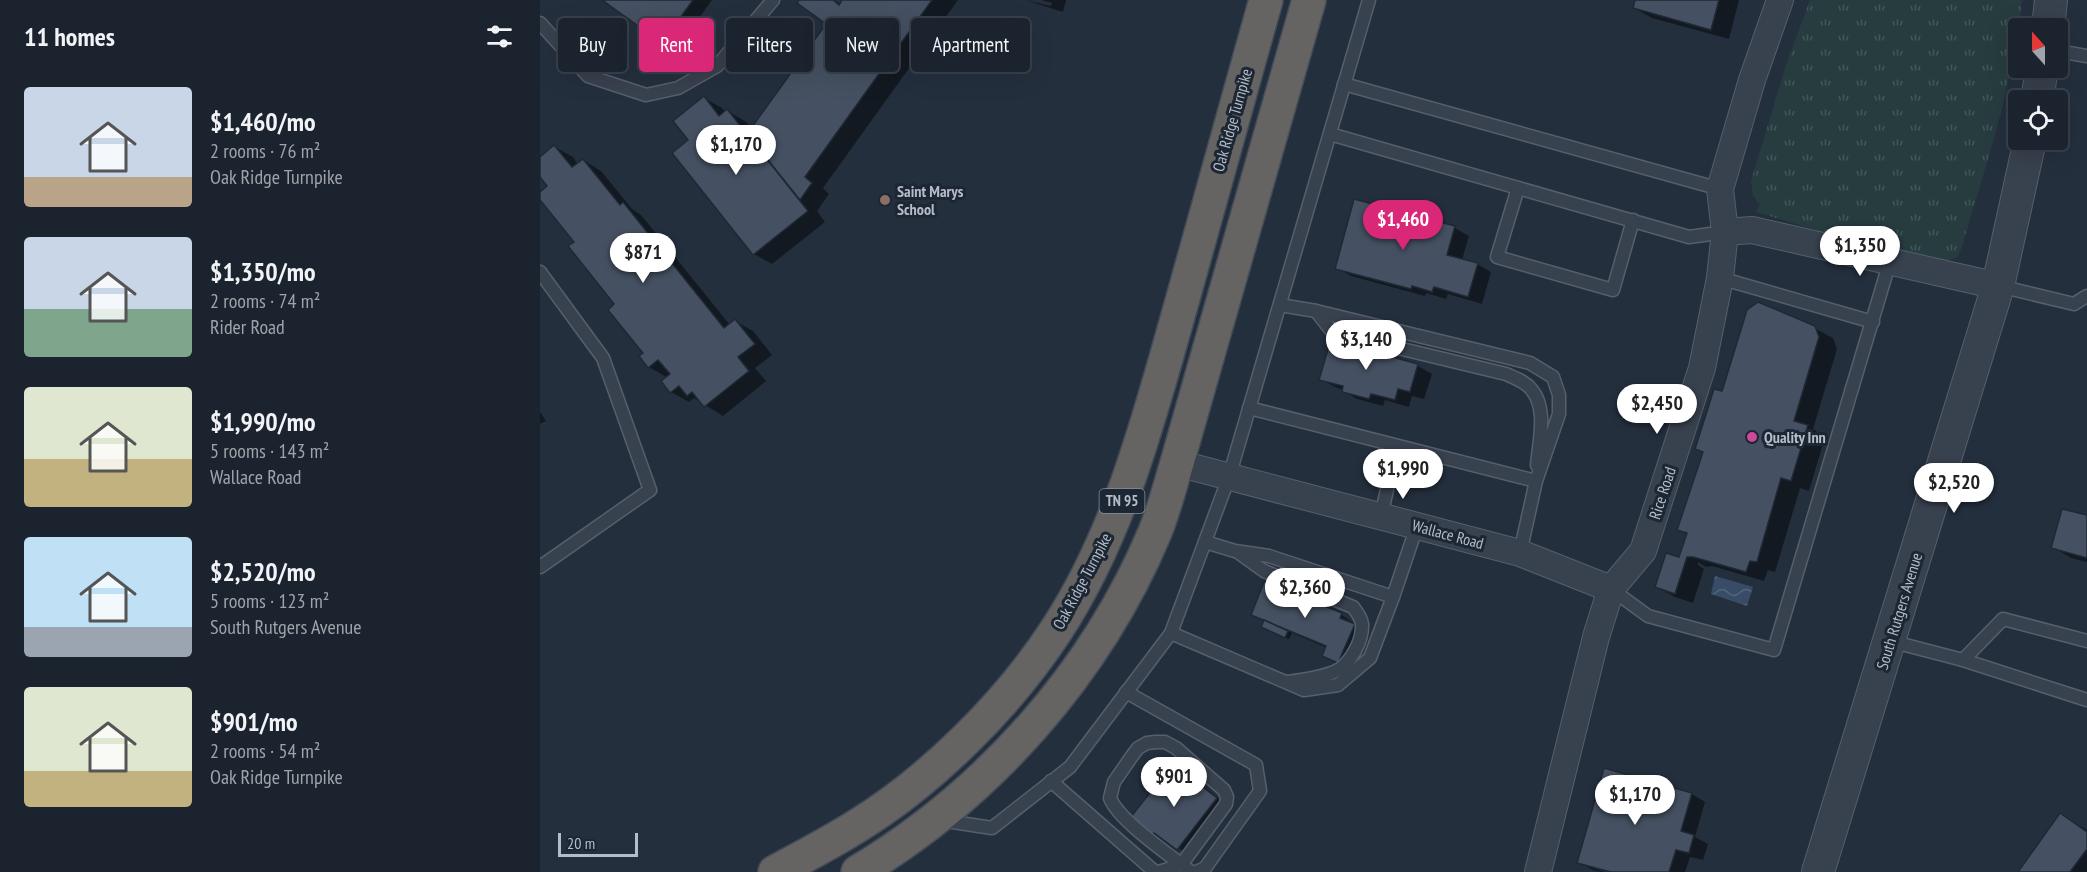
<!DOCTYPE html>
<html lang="en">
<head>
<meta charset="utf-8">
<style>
  :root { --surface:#1b232e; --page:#282f3a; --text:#f1f3f6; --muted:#a0a4aa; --line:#39404a; --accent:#db2777 }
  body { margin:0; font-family:"PT Sans Narrow",sans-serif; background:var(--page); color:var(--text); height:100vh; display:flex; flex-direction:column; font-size:22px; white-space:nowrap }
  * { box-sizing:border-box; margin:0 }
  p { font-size:20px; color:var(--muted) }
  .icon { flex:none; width:33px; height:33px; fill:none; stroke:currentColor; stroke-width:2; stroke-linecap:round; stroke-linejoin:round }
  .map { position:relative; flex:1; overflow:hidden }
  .details { display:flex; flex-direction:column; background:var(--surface); width:540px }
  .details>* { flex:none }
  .banner { position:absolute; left:18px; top:18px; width:570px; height:54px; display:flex; gap:12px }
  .needle { width:39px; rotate:339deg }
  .fabs { position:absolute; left:1468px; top:18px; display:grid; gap:12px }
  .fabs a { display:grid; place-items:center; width:60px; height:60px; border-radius:6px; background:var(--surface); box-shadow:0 6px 24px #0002,0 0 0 2px var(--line); font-size:30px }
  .scale { position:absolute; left:18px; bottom:15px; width:80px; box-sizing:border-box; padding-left:6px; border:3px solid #b4bcc9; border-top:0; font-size:16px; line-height:21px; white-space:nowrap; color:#b4bcc9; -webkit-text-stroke:4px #1d2633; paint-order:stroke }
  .price { position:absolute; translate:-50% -51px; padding:0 14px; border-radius:21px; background:#fff; color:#222; font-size:20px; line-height:39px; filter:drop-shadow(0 2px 3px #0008) }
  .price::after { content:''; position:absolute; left:50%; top:36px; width:18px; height:14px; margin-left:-9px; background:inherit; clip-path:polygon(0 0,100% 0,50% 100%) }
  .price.active { background:var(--accent); color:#fff }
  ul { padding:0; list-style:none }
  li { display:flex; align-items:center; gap:18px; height:150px; padding:0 24px }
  li span { display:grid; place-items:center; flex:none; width:168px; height:120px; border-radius:6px; color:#555 }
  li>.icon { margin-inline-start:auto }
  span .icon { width:72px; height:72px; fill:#fffc; stroke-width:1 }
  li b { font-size:26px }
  h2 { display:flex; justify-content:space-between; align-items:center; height:72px; padding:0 24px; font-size:26px }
  .pill { padding:0 21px; border-radius:6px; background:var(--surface); box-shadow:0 6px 24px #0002,0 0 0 2px var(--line); font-size:21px; line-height:54px }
  .pill.active { background:var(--accent); color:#fff }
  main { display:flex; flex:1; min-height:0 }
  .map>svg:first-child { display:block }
  .grass { fill:url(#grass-tufts) }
  .water { fill:url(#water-waves) }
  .shadow { fill:#0007 }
  .building { fill:#455162; stroke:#1f2835; stroke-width:1.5 }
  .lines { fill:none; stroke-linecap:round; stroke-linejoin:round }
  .service-casing { stroke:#565f6c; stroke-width:15 }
  .minor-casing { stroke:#565f6c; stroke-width:28 }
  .tertiary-casing { stroke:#565f6c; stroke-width:34 }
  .trunk-casing { stroke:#434c59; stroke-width:36 }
  .service { stroke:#38414e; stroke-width:12 }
  .minor { stroke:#38414e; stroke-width:26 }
  .tertiary { stroke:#38414e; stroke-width:32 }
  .trunk { stroke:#656462; stroke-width:33 }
  .education-dot { fill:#8d6e63; stroke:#1d2633; stroke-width:2 }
  .hotel-dot { fill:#d1479c; stroke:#1d2633; stroke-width:2 }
  .labels { text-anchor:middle; stroke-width:6; stroke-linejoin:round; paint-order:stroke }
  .shield { fill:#1d2633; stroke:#878f9c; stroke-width:1.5 }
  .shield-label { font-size:15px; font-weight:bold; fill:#b4bcc9 }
  .street-label { font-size:16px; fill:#b4bcc9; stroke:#1d2633 }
  .poi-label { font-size:16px; font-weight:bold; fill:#b4bcc9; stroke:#1d2633; text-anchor:start }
</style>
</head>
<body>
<main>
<section class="details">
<h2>11 homes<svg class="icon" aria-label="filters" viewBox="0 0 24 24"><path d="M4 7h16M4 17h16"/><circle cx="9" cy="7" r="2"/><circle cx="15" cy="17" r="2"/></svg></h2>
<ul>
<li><span style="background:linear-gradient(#c9d6e8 75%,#b9a48a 0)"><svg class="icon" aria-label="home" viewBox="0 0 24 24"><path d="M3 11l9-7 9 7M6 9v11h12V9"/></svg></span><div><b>$1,460/mo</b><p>2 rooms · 76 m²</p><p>Oak Ridge Turnpike</p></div></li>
<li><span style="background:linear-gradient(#c9d6e8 60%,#7fa58c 0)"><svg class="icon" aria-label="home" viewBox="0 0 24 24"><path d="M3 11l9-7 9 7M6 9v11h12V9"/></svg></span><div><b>$1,350/mo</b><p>2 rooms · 74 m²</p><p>Rider Road</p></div></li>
<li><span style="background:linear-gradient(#dfe7d0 60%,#c2b280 0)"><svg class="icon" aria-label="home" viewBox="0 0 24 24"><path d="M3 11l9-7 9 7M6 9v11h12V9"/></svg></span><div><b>$1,990/mo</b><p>5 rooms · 143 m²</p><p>Wallace Road</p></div></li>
<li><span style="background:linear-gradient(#bfe0f5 75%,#9aa5b1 0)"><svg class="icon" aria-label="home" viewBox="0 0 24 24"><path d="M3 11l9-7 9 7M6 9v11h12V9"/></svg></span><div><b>$2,520/mo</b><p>5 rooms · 123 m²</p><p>South Rutgers Avenue</p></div></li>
<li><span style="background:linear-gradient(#dfe7d0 70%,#c2b280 0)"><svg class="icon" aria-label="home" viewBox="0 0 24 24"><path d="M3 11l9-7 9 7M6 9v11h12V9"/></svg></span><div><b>$901/mo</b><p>2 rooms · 54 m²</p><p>Oak Ridge Turnpike</p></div></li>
</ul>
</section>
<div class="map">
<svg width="1547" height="872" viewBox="0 0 1547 872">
  <defs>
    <pattern id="grass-tufts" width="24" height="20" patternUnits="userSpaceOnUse" patternTransform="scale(1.5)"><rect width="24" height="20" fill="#263c3f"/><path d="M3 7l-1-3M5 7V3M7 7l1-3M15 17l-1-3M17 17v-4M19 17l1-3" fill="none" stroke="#435659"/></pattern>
    <pattern id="water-waves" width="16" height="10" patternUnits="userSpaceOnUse" patternTransform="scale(1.5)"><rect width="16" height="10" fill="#394c67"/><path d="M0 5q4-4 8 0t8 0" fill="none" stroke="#53647b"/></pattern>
  </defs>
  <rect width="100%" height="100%" fill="#242f3e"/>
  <path class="grass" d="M 1270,0 L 1482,0 C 1473,86 1445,168 1421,250 L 1418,256 L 1406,262 L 1329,246 L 1216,212 L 1220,204 L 1213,196 L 1211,181 L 1246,65 Z"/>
  <path class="water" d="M 1175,576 L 1213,587 L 1207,606 L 1171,594 Z"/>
  <g class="shadow">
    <path d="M 64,0 L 172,0 L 136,50 Z"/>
    <path d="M 260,0 L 294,0 L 301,5 L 304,0 L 418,0 L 283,188 L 289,194 L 277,211 L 285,222 L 232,264 L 214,254 L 150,141 L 164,98 L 182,108 L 186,113 L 188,111 L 206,122 L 212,129 L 288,23 Z"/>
    <path d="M 485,0 L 511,6 L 512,3 L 501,0 L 526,0 L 523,12 Z"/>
    <path d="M 1097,0 L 1199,0 L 1189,39 L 1112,18 L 1094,8 Z"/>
    <path d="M 15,147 L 33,157 L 38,165 L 43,160 L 61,171 L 92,209 L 101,215 L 190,325 L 195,321 L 213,331 L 232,355 L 215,368 L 226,381 L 183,416 L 154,398 L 149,402 L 131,392 L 128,378 L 109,367 L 105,354 L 76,304 L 36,242 L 0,198 L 0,194 L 10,187 L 0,175 L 0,159 Z"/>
    <path d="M 815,201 L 915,228 L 929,236 L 922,260 L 937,264 L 951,272 L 942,304 L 908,294 L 906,299 L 886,293 L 885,296 L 811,276 L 797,268 Z"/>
    <path d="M 1274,328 L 1293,338 L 1297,349 L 1273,429 L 1285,437 L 1269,491 L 1260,488 L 1235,572 L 1228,570 L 1224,581 L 1172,566 L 1166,567 L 1158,562 L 1158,565 L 1164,569 L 1153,603 L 1135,597 L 1117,587 L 1140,559 L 1148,535 L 1138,529 L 1183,393 Z"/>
    <path d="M 823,339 L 845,356 L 878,366 L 892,374 L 884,399 L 872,396 L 869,407 L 845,400 L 843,406 L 817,399 L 803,391 L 804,390 L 795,387 L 781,379 L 820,349 Z"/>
    <path d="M 0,412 L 6,421 L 0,424 Z"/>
    <path d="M 1547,517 L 1547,562 L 1531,558 L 1513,547 Z"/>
    <path d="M 765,597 L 802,615 L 828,633 L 812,669 L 784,655 L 787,648 L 752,633 L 749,639 L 727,629 L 725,621 L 712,614 L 763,600 Z"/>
    <path d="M 637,769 L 651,777 L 690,807 L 652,857 L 628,841 L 613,834 L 592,818 Z"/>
    <path d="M 1152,794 L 1165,802 L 1155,837 L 1168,844 L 1163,860 L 1150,857 L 1145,872 L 1076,872 L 1052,865 L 1052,868 L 1065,872 L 1061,872 L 1053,870 L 1039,862 Z"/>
    <path d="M 1521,815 L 1547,830 L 1547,872 L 1480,872 Z"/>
  </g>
  <g class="building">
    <path d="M 62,0 L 153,0 L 122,43 Z"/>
    <path d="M 259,0 L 293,0 L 299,5 L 302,0 L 392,0 L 265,177 L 272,183 L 260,200 L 207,134 L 286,24 L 257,3 Z"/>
    <path d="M 1095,0 L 1179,0 L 1171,30 L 1093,8 Z"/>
    <path d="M 164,96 L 179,116 L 187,109 L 268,211 L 213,255 L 132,153 L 148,140 L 133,121 Z"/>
    <path d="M 14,145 L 32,167 L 43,159 L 80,205 L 83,202 L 184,328 L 195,319 L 215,344 L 198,357 L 209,371 L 164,407 L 152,392 L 147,396 L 139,386 L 130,393 L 121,381 L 130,374 L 118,360 L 108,368 L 99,356 L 103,353 L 68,310 L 74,304 L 28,246 L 34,242 L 0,200 L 0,192 L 7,186 L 0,177 L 0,157 Z"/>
    <path d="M 814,199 L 915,226 L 907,255 L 938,263 L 928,297 L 894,287 L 892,292 L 872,286 L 871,289 L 795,269 Z"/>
    <path d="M 1218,302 L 1275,326 L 1279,337 L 1254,421 L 1268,425 L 1251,481 L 1241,478 L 1217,562 L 1210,561 L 1206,572 L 1153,557 L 1147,557 L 1135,594 L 1115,587 L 1126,553 L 1139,557 L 1147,533 L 1137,530 L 1163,452 L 1155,449 L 1174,389 L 1182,391 L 1207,310 Z"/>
    <path d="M 791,339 L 819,347 L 820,343 L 832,346 L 830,351 L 878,364 L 870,392 L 858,389 L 855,400 L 831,394 L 829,399 L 802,392 L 803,386 L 779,380 Z"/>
    <path d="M 1522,509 L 1547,515 L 1547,558 L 1511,548 Z"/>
    <path d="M 724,582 L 762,598 L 764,595 L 783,603 L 782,605 L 802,613 L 800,618 L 815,624 L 798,663 L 782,656 L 786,646 L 711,615 Z"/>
    <path d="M 724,620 L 748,631 L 745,638 L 721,627 Z"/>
    <path d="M 637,767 L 677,798 L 637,850 L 614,833 L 612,835 L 590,818 L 624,775 L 628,778 Z"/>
    <path d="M 1064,768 L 1152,793 L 1141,831 L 1154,835 L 1149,853 L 1136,850 L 1129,872 L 1071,872 L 1037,863 Z"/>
    <path d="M 1520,813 L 1547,832 L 1547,849 L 1530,872 L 1478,872 Z"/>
  </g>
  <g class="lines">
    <g class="service-casing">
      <g id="service">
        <path d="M 0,23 L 48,76 L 106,95 L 138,88 L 177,66 L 233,0"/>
        <path d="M 1518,51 L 1547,56"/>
        <path d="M 804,84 L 1180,189"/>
        <path d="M 790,134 L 1149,237 L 1185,232"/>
        <path d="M 978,188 L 957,257 L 1073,290 L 1093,220"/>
        <path d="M 0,272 L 63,358 L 110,490 L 0,567"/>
        <path d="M 1180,278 L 1333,322"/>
        <path d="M 1459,286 L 1534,304 L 1547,296"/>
        <path d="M 740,305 L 776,311 L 990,363 L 1013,377 L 1019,395 L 1019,414 L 996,481 L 980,553"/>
        <path d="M 776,311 L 790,329 L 829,341 L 966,374 C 974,378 985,381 991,389 C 1008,408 999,441 997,465"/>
        <path d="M 709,408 L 996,481"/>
        <path d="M 841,516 L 857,446"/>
        <path d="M 699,553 L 724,571 L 813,607 C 817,612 821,617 822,624 C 823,640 810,666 794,672 C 780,678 763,680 747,682"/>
        <path d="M 1071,589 L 1108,616 L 1234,650 L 1350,261"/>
        <path d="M 853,597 L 877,526"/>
        <path d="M 631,633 L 764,690 L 798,685 L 830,658 L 853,597 L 729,556 L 695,551 L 665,542"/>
        <path d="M 1350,641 L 1423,660 L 1463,619 L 1547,641"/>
        <path d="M 1423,660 L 1547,700"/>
        <path d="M 586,692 L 716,765 L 720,791 L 665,868 L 656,872"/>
        <path d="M 511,781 L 615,872"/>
        <path d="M 400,820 L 452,828 L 530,767 L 631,633 L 689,477 L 829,0"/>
        <path d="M 619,872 L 641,865 L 686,804 L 687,797 L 684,790 L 636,748 L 625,742 L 616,742 L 607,743 L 598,748 L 592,756 L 574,782 L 570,798 C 579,821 630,855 651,872"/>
      </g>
    </g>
    <g class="minor-casing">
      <g id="minor">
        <path d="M 1185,232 L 1212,230 L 1458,286"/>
        <path d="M 637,463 L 980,553 L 1071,589"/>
        <path d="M 998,872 L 1056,637 L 1071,589 L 1103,551 L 1162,368 L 1180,278 L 1185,232 L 1180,189 L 1212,80 L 1240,0"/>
      </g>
    </g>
    <g class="tertiary-casing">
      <g id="tertiary">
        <path d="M 1508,28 L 1511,0"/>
        <path d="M 1497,100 L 1502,68"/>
        <path d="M 1278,872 L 1458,286 L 1490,140"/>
      </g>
    </g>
    <g class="trunk-casing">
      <g id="trunk">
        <path d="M 235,872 C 263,857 290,843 317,826 C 392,780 469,703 517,629 C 582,529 611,411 643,298 C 671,198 698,99 726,0"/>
        <path d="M 318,872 C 448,794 556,673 615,532 C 624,510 630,486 637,463 L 769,0"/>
      </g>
    </g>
    <use href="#service" class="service"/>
    <use href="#minor" class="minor"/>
    <use href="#tertiary" class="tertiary"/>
    <use href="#trunk" class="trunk"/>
  </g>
  <circle class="education-dot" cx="345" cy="200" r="6"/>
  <circle class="hotel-dot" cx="1212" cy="437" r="6"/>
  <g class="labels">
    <rect class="shield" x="559.5" y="489" width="45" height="24" rx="4.5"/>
    <g class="shield-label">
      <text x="582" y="506">TN 95</text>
    </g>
    <g class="street-label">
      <text transform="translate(692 120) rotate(-74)" y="6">Oak Ridge Turnpike</text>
      <text transform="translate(1122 493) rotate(-72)" y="6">Rice Road</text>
      <text transform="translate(908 534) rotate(15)" y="6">Wallace Road</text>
      <text transform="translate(542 581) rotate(-62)" y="6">Oak Ridge Turnpike</text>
      <text transform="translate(1359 611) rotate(-73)" y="6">South Rutgers Avenue</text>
    </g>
    <g class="poi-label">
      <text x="357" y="197">Saint Marys<tspan x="357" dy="18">School</tspan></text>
      <text x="1224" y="443">Quality Inn</text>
    </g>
  </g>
</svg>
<div class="fabs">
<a><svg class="needle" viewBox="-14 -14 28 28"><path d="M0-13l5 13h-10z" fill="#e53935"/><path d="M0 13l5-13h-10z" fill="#a0a4aa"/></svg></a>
<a><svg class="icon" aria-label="locate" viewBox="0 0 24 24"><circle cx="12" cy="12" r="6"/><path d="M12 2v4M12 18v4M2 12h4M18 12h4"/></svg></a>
</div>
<div class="scale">20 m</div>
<b class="price" style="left:196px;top:176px">$1,170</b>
<b class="price active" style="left:863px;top:251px">$1,460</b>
<b class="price" style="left:1320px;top:277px">$1,350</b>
<b class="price" style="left:103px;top:284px">$871</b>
<b class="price" style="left:826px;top:371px">$3,140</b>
<b class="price" style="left:1117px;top:435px">$2,450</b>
<b class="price" style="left:863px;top:500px">$1,990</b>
<b class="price" style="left:1414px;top:514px">$2,520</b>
<b class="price" style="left:765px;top:619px">$2,360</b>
<b class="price" style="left:634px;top:808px">$901</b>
<b class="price" style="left:1095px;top:826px">$1,170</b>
<div class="banner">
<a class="pill">Buy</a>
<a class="pill active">Rent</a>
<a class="pill">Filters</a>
<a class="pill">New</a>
<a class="pill">Apartment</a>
</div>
</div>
</main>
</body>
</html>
